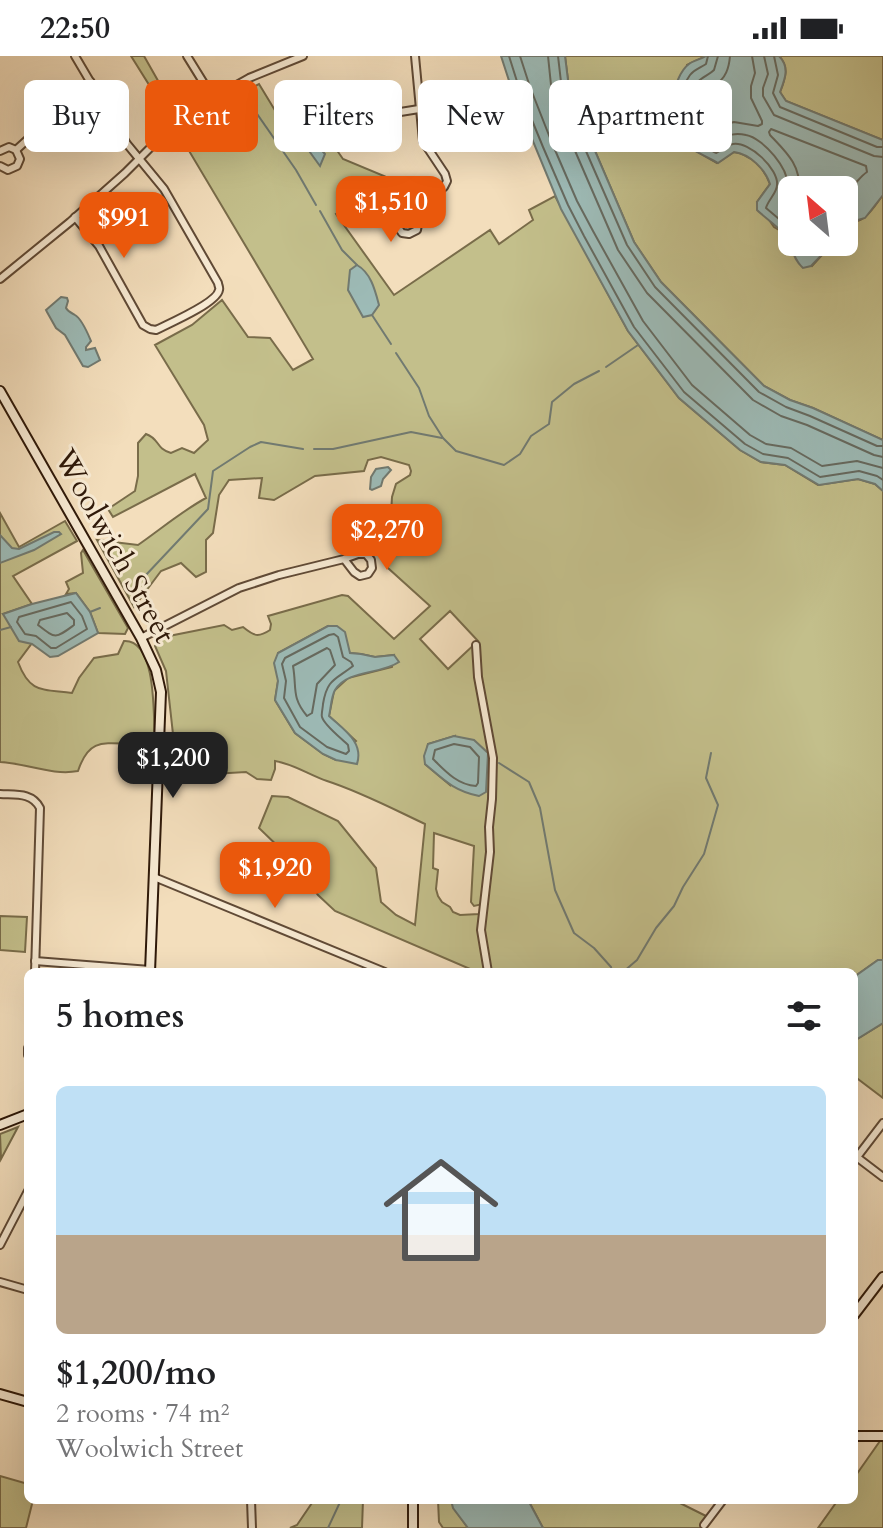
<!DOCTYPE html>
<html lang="en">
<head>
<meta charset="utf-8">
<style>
  :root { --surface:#fff; --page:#f2f2f2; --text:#202124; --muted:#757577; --accent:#ea580c }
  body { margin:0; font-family:Cardo,serif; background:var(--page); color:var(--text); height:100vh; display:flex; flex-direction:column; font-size:30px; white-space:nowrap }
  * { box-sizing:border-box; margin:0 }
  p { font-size:26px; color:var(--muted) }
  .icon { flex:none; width:44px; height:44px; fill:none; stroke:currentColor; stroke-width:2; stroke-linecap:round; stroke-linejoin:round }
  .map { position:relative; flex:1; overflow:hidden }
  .details { position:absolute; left:24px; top:912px; width:834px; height:536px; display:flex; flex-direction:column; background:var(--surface); border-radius:12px; box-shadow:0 8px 32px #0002 }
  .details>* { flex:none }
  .guide { position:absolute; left:24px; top:24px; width:836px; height:72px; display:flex; gap:16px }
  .needle { width:52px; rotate:332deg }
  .tools { position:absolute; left:778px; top:120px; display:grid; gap:16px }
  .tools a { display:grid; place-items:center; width:80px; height:80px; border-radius:12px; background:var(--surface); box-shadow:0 8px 32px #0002; font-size:40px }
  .price { position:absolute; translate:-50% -68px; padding:0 18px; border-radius:16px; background:var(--accent); color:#fff; font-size:26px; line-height:52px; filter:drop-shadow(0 2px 4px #0008) }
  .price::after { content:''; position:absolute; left:50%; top:48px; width:24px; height:18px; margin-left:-12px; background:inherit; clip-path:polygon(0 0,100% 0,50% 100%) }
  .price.current { background:#222; color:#fff }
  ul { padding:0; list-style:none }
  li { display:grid; align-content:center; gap:16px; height:424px; padding:0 32px }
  li span { display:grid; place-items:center; height:248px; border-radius:12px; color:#555 }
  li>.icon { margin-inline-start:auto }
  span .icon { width:144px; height:144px; fill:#fffc; stroke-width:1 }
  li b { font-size:34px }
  h2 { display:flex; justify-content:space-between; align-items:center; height:96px; padding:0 32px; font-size:34px }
  .tag { padding:0 28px; border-radius:12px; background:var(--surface); box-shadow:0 8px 32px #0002; font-size:28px; line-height:72px }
  .tag.current { background:var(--accent); color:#fff }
  .status { display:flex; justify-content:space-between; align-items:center; height:56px; padding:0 40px; background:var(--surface); direction:ltr }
  .status svg { height:22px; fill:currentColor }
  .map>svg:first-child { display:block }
  .green { fill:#c3bf8b; stroke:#796c4a; stroke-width:2; fill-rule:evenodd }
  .water { fill:#9dbbb7; stroke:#717a71; stroke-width:2 }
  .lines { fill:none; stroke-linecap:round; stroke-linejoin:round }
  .shore { stroke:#666a60; stroke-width:2 }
  .stream { stroke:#717a71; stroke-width:2 }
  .street-casing { stroke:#604a36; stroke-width:10 }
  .secondary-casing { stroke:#2f1909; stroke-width:12 }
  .street { stroke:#f7ead3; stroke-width:6 }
  .secondary { stroke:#f7ead3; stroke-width:8 }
  .labels { text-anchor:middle; stroke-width:6; stroke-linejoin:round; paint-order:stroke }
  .street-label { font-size:30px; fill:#2f1909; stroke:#f7ead3 }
</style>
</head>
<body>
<div class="status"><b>22:50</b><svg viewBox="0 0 49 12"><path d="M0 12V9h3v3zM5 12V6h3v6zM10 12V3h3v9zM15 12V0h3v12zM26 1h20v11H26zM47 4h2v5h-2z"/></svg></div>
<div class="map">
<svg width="883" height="1472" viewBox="0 0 883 1472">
  <rect width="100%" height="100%" fill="#f3debc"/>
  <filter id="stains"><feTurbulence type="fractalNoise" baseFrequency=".0025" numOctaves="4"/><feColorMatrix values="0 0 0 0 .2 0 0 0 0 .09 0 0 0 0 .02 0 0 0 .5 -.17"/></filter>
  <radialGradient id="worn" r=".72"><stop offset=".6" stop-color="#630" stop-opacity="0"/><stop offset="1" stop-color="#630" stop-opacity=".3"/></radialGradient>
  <g class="green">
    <path d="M 131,0 L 144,0 L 174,53 L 170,58 L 163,51 Z"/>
    <path d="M 565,0 L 706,0 L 687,9 L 679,85 L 717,107 L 734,96 C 750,98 765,113 770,128 L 757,146 L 774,171 L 786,178 L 788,184 L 812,210 L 834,186 L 844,186 C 844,159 853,172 866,160 C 873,154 878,145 883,139 L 883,384 L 813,352 L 790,344 L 764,330 L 661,226 L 634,186 L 583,67 L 568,24 Z"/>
    <path d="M 779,0 L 883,0 L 883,84 L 786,45 L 780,36 C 785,23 790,11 779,0 Z"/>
    <path d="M 259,28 L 279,61 L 304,47 L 343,103 L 384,120 L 336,158 L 394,239 L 490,174 L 499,188 L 533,164 L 529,154 L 555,140 L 628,275 L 679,342 L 740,394 L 761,406 L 785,409 L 818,429 L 858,423 L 875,428 L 883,435 L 883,904 L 878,904 L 854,921 L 854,916 L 477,916 L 335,855 L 318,839 L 289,801 L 259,772 L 272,740 L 288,741 L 338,765 L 376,812 L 381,846 L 396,859 L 415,869 L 425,768 C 393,753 361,736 327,725 C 309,719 294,708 275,705 L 275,713 L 271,724 L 257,723 L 246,716 L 212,718 L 209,696 L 173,678 L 166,615 L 155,590 L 164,581 L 224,569 L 232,574 L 243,571 C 254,580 258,582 270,574 L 271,568 L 268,560 L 342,539 L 348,540 L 394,583 L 430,550 L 388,512 L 392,441 L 396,428 L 410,419 L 411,415 L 409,409 L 381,401 L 368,404 L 364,415 L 315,420 L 274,444 L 259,442 L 262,422 L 229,424 L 219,439 L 213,477 L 206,484 L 206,516 L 196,521 L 181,507 L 161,515 L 134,551 L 97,484 L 138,489 C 161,473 182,455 206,442 L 195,418 L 113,461 L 108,453 L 135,435 L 138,420 L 138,387 L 146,378 C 160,383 155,392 171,397 L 182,392 L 194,397 L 208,384 L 204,369 L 155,289 L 192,269 L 222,244 L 248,281 L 270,282 L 293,314 L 313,303 L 176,73 ZM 450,555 L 478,585 L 448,613 L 420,583 ZM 328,570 L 350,597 L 361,598 L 375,601 L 394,599 L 392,611 L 348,622 L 334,635 L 329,660 L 356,685 L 336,704 L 323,698 L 295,677 L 275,644 L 278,625 L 278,597 ZM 455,680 L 450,729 L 425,708 L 428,688 ZM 434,777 L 474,790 L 471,846 L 474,850 L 487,847 L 485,855 L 479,858 L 460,859 L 453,856 L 450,851 L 442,846 L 438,840 L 436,833 L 438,814 L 433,812 Z"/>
    <path d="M 0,457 L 19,491 L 65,465 L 77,485 L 13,520 L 32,548 L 3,558 L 32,587 L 18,606 C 30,638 43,633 72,637 L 79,622 L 94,602 L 118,598 L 124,585 C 159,583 153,670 155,692 L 141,695 L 134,688 C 103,687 89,682 78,715 C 52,720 26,707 0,706 Z"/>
    <path d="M 83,494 L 128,572 L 125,578 L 98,577 L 90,556 L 76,537 L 66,538 L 69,533 L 66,526 L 83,517 L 81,497 Z"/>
    <path d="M 0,860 L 27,861 L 25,896 L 0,894 Z"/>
    <path d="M 883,967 L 883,1042 L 854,1020 L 854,985 Z"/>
    <path d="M 18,1071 L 1,1103 L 0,1078 Z"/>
    <path d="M 880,1385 L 883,1385 L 883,1472 L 818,1472 L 838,1444 L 854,1444 L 854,1422 Z"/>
    <path d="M 0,1420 L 28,1428 L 28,1444 L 33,1444 L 26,1472 L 0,1472 Z"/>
    <path d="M 314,1444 L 363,1444 L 362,1472 L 290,1472 L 297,1469 Z"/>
    <path d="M 438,1444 L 451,1444 L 454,1452 L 468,1472 L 443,1472 L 439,1466 Z"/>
    <path d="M 528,1444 L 674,1444 L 708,1461 L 701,1472 L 543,1472 Z"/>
  </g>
  <g class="water">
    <path d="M 501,0 L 565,0 L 568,24 L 583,67 L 634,186 L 661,226 L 764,330 L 790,344 L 813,352 L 883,384 L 883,435 L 875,428 L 858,423 L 819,429 L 785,409 L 761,406 L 740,394 L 679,342 L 628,275 L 561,153 L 513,37 Z"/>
    <path d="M 706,0 L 779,0 C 790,11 785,23 780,36 L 786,45 L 883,84 L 883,139 L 865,162 L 851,166 L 844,173 L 844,134 L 792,134 L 792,186 L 834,186 L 811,210 L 803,212 C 793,203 793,193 787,182 C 784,175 764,161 757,154 L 757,146 L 770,128 C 765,113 750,98 734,96 L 718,107 C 709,102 686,91 679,85 C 665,70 672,20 689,8 C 693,5 701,3 706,0 Z"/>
    <path d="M 297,66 L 325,98 L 320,110 L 304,88 L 288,78 L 287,68 Z"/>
    <path d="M 357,209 C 371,217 375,234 379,249 L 372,259 L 363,261 L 348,234 L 350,214 Z"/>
    <path d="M 61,241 L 67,242 L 68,245 L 66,252 C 68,256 72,257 75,259 C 82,263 88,278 91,285 L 86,291 L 86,294 L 95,292 L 100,304 L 88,311 L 83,310 L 65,279 L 56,272 L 47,256 L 46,254 Z"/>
    <path d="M 388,411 L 391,414 L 383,423 L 381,430 L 372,434 L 370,433 L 371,421 L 376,413 Z"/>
    <path d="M 54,476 L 59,476 L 61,478 L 34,494 L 0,507 L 0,479 L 12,492 L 19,493 Z"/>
    <path d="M 76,537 L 90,556 L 98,577 L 58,600 L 50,601 L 32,588 L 19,585 L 3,558 L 32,548 Z"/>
    <path d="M 328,570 L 337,570 L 345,576 L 350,597 L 361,598 L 375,601 L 394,599 L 399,606 C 380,619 348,613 335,634 C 331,641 331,652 329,660 C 344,674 364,686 357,708 L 336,704 L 323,698 L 295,677 L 275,644 L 278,625 L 274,607 L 278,597 Z"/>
    <path d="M 454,680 L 474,684 L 488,697 L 486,736 L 479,740 C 454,735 444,724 425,708 L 424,700 L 428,688 Z"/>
    <path d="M 878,904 L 883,904 L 883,967 L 854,985 L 854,921 Z"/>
    <path d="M 451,1444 L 528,1444 L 543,1472 L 468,1472 L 453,1452 Z"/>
  </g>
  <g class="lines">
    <g class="shore">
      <path d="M 509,0 L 520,35 L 543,91 L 568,149 L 584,180 L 634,271 L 684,336 L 745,388 L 763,398 L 788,402 L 820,421 L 859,415 L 877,420 L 883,424"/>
      <path d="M 520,0 L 530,31 L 552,87 L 577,145 L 593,175 L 643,265 L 692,329 L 750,379 L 766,388 L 791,392 L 822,410 L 857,405 L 883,412"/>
      <path d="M 548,0 L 551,29 L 566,74 L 618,194 L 647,237 L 753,344 L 781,360 L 807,369 L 874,399 L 883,401"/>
      <path d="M 558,0 L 561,26 L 575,70 L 627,189 L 655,231 L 759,336 L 786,351 L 810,360 L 877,390 L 883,390"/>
      <path d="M 708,0 L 706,8 C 700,12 694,14 690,19 C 681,31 675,62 683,76 C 690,85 706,91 716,97 C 721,95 727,89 733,88 C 749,85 779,113 777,129 C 777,137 768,144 766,152 L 792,174"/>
      <path d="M 718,0 L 714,14 C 709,19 702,21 698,26 C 691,34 686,63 692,71 C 697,77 709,81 716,85 C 727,80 733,76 746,79 C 763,82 791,114 787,132 C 786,138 781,144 779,149 L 792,161"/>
      <path d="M 730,0 C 729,12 726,22 715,29 C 710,32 709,31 705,37 C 701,45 702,54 703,63 L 715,71 L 734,66 L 758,70 L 762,68 L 762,65 L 751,42 L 751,30 L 755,17 L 752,0"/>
      <path d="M 764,0 L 768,18 L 763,32 L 763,40 L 774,59 L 874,100 L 883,101"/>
      <path d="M 774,0 L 778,19 L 773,37 L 780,51 L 877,91 L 883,91"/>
      <path d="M 799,134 C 801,109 786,96 770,79 L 769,76 L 771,73 L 866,110 L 867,116 C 859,121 853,133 844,136"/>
      <path d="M 71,546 L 82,560 L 87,573 L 56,592 L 51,592 L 36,580 L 25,578 L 17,566 L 19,561 Z"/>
      <path d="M 67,557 L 74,564 L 74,569 C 55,583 56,583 38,569 L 40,564 Z"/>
      <path d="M 334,578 L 338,581 L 343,601 L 351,606 L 353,610 C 335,624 327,623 323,648 C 323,651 321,659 322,661 C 324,669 342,683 348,689 L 349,695 L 346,698 L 327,691 L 300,671 L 284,642 L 286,625 L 282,608 L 285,602 L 329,579 Z"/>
      <path d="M 327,592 L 330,594 L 335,609 L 317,628 L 312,657 L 307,660 C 291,641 297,632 293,610 Z"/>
      <path d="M 454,688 L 470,691 L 479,701 L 478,727 L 476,730 C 458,729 446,716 433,703 L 435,694 Z"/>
    </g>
    <g class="stream">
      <path d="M 244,39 L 296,114 L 316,149"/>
      <path d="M 320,155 L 342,194 L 357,209"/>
      <path d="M 372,259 L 391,288"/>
      <path d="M 396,297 L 419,332 L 429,360 L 443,382 L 456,395 L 504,409 L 520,398 L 531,380 L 549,368 L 552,346 L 574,328 L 599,315"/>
      <path d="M 606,311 L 638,289"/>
      <path d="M 314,393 L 333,393 L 411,376 L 442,382"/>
      <path d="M 129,537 L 208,453 L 213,415 L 250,391 L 261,386 L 303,393"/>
      <path d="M 90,556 L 100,552"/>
      <path d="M 0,574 L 11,571"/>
      <path d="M 499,707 L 529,726 L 540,752 L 555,834 L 574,877 L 594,892 L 611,911 L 612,916"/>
      <path d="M 623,916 L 637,904 L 656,872 L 674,850 L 683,831 L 704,798 L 718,749 L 706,722 L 711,697"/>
      <path d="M 328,1472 L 341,1444"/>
    </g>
    <g class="street-casing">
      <g id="street">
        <path d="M 75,0 L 127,88 L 164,133 L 218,227 C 218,229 220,232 219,234 C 217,247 168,268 156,274 L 150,273 L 143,269 L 99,190 L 75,161"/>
        <path d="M 187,0 L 213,42"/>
        <path d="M 388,58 L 388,67 L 382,73 L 374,74 L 366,68 L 366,58 L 376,51 L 382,53 L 388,58 L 419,53"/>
        <path d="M 16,94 L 91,26"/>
        <path d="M 0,95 L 9,91 L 16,94"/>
        <path d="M 0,110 L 8,114 L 17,110 L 20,103 L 16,94"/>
        <path d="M 415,156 L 419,163 L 417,174 L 409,178 L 402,177 L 395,167 L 397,159 L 403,154 L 415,156 L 444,131 L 447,125 L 445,118 L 423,85 L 415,0"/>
        <path d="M 0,223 L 70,166 L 125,117 L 183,59 L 249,22 L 303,0"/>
        <path d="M 141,582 L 239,532 L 279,519 L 344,503 L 358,498 L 366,498 L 371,504 L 372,512 L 368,518 L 360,520 L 354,516 L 344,503"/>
        <path d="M 476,589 L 478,621 L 493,702 L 492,743 L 489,771 L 490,796 L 481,874 L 488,916"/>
        <path d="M 0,738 C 15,739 32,736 40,752 L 35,916"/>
        <path d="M 154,821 L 385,916"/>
        <path d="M 35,905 L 150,914"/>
        <path d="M 28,992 L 28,999"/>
        <path d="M 854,1099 L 883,1121"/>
        <path d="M 854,1105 L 883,1067"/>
        <path d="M 0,1189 L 28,1135"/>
        <path d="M 0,1226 L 28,1234"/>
        <path d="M 251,1444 L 252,1472"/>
        <path d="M 704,1469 L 723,1444"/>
      </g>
    </g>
    <g class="secondary-casing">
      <g id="secondary">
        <path d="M 0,335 L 141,582 L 156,614 L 161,636 L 150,916"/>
        <path d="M 0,1069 L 28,1058"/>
        <path d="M 854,1259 L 883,1221"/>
        <path d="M 0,1338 L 28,1346"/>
        <path d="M 854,1380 L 883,1380"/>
        <path d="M 413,1472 L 413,1444"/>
      </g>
    </g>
    <use href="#street" class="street"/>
    <use href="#secondary" class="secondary"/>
  </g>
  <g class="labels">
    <g class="street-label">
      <text transform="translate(115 490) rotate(61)" y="10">Woolwich Street</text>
    </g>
  </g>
  <rect width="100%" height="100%" filter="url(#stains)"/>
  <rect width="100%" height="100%" fill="url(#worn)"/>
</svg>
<div class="tools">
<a><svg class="needle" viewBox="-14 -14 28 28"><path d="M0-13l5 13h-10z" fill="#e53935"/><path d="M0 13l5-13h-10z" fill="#757577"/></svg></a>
</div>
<b class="price" style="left:391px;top:188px">$1,510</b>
<b class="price" style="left:124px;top:204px">$991</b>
<b class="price" style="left:387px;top:516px">$2,270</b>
<b class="price current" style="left:173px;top:744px">$1,200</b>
<b class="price" style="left:275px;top:854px">$1,920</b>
<div class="guide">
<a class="tag">Buy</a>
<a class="tag current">Rent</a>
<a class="tag">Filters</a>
<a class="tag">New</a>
<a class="tag">Apartment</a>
</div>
<section class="details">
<h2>5 homes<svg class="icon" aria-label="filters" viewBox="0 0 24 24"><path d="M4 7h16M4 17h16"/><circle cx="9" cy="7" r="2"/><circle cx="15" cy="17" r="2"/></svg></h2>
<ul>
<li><span style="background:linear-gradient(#bfe0f5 60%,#b9a48a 0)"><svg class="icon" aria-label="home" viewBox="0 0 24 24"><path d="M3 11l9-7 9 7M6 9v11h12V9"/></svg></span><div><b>$1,200/mo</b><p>2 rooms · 74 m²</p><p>Woolwich Street</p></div></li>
</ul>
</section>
</div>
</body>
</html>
